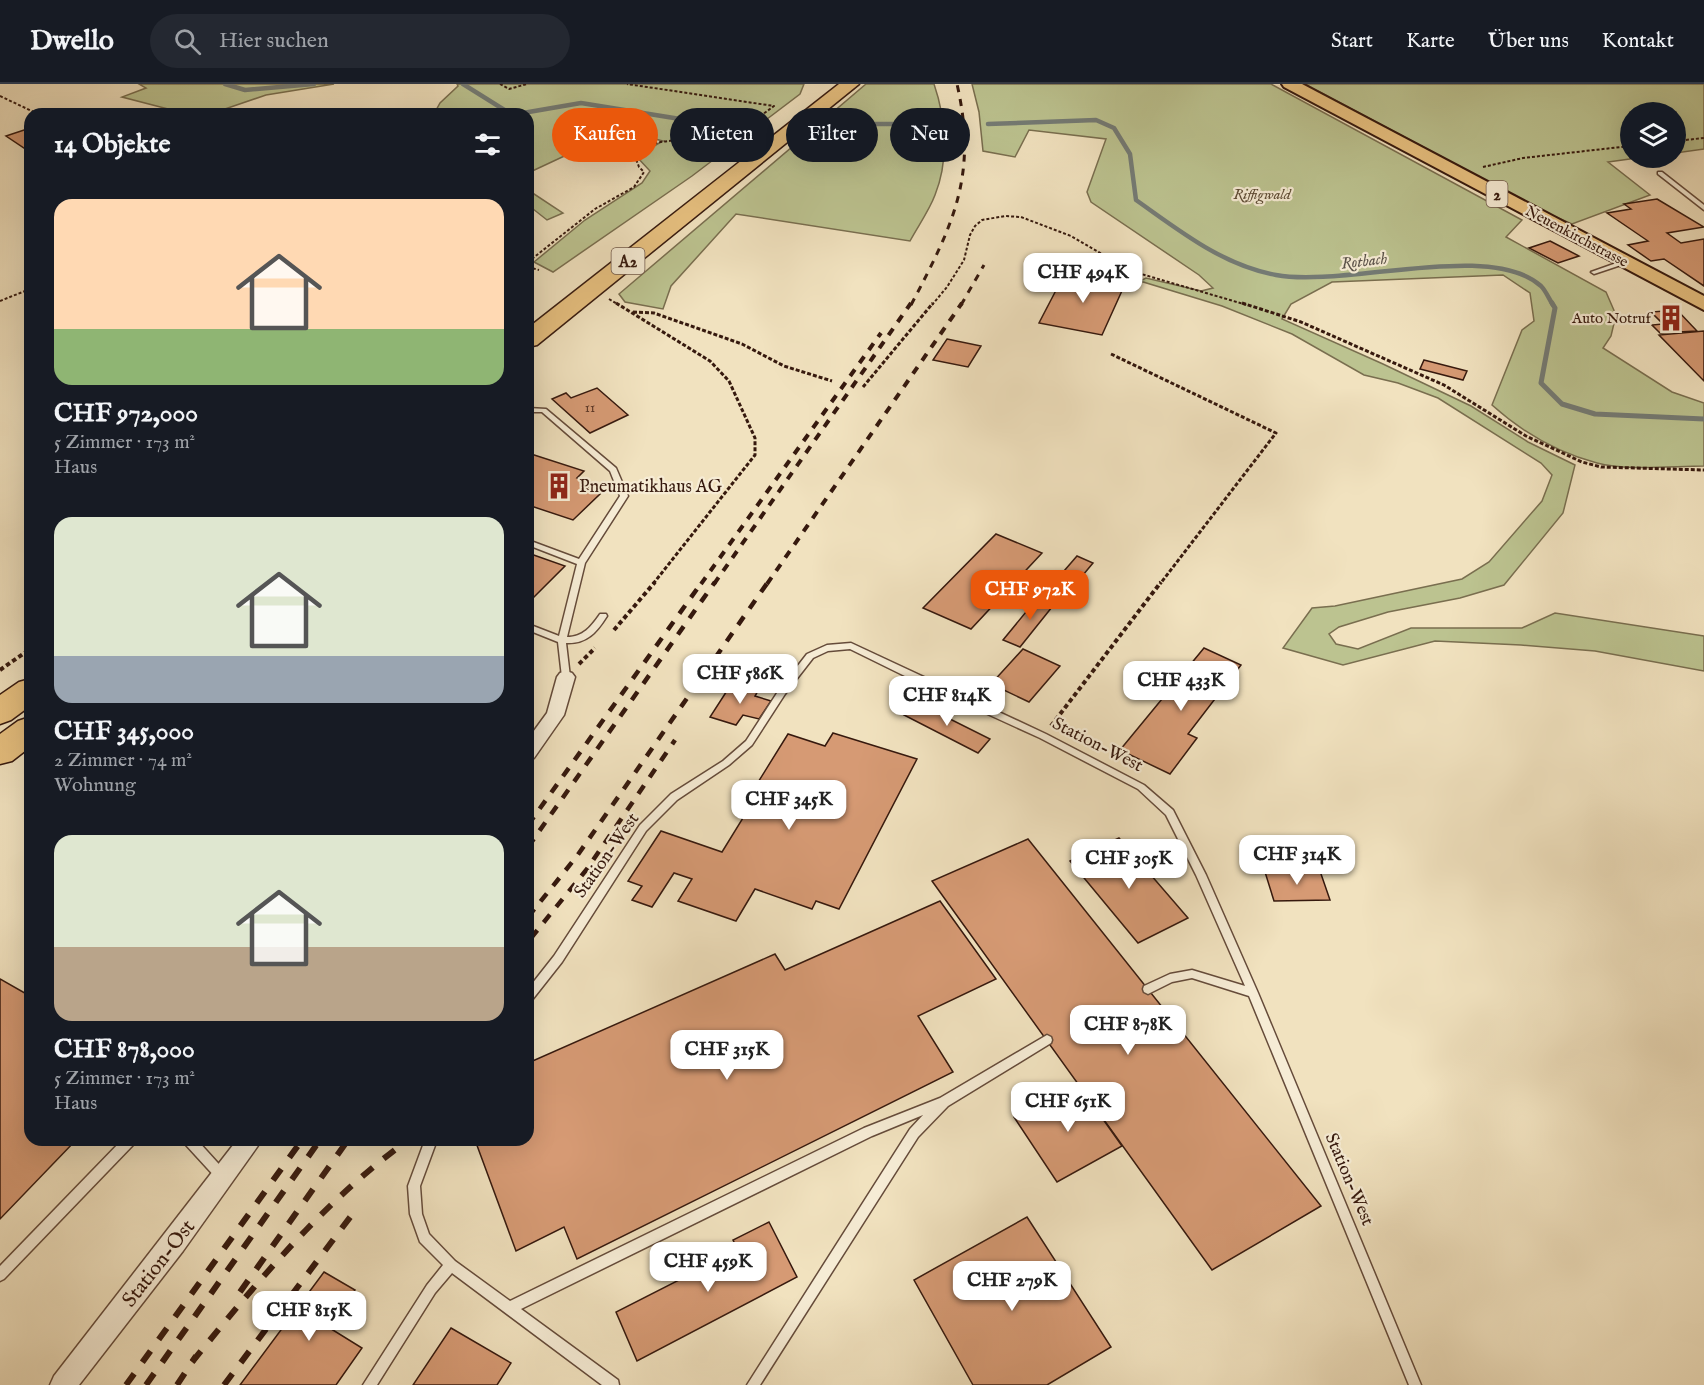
<!DOCTYPE html>
<html lang="de">
<head>
<meta charset="utf-8">
<style>
  :root { --surface:#171b24; --page:#242831; --text:#f1f3f6; --muted:#9ea1a6; --line:#363941; --accent:#ea580c }
  body { margin:0; font-family:"IM FELL English",serif; background:var(--page); color:var(--text); height:100vh; display:flex; flex-direction:column; font-size:22px; white-space:nowrap }
  * { box-sizing:border-box; margin:0 }
  p { font-size:20px; color:var(--muted) }
  .icon { flex:none; width:33px; height:33px; fill:none; stroke:currentColor; stroke-width:2; stroke-linecap:round; stroke-linejoin:round }
  .map { position:relative; flex:1; overflow:hidden }
  .sheet { position:absolute; left:24px; top:24px; width:510px; height:1038px; display:flex; flex-direction:column; background:var(--surface); border-radius:18px; box-shadow:0 6px 24px #0002 }
  .sheet>* { flex:none }
  .banner { position:absolute; left:552px; top:24px; width:570px; height:54px; display:flex; gap:12px }
  .controls { position:absolute; left:1620px; top:18px; display:grid; gap:12px }
  .controls a { display:grid; place-items:center; width:66px; height:66px; border-radius:50%; background:var(--surface); box-shadow:0 6px 24px #0002; font-size:30px }
  .price { position:absolute; translate:-50% -51px; padding:0 14px; border-radius:12px; background:#fff; color:#222; font-size:20px; line-height:39px; filter:drop-shadow(0 2px 3px #0008) }
  .price::after { content:''; position:absolute; left:50%; top:36px; width:18px; height:14px; margin-left:-9px; background:inherit; clip-path:polygon(0 0,100% 0,50% 100%) }
  .price.current { background:var(--accent); color:#fff }
  ul { padding:0; list-style:none }
  li { display:grid; align-content:center; gap:12px; height:318px; padding:0 30px }
  li span { display:grid; place-items:center; height:186px; border-radius:18px; color:#555 }
  li>.icon { margin-inline-start:auto }
  span .icon { width:108px; height:108px; fill:#fffc; stroke-width:1 }
  li b { font-size:26px }
  h2 { display:flex; justify-content:space-between; align-items:center; height:72px; padding:0 30px; font-size:26px }
  .chip { padding:0 21px; border-radius:27px; background:var(--surface); box-shadow:0 6px 24px #0002; font-size:21px; line-height:54px }
  .chip.current { background:var(--accent); color:#fff }
  header { display:flex; align-items:center; gap:36px; box-sizing:border-box; height:84px; padding:0 30px; background:var(--surface); border-bottom:2px solid var(--line) }
  header strong { font-size:28px }
  nav { display:flex; gap:33px; margin-inline-start:auto; font-size:21px }
  .search { width:420px; height:54px; background:var(--page); display:flex; align-items:center; gap:15px; box-sizing:border-box; padding:0 21px; border-radius:33px; color:var(--muted); font-size:22px }
  .map>svg:first-child { display:block }
  .green { fill:#bcc390; stroke:#796e4f; stroke-width:1.5 }
  .lines { fill:none; stroke-linecap:round; stroke-linejoin:round }
  .stream-far1 { stroke:#747b75; stroke-width:4.5 }
  .stream { stroke:#747b75; stroke-width:5 }
  .building { fill:#d69a74; stroke:#36190e; stroke-width:1.5 }
  .lane-casing { stroke:#654b3a; stroke-width:3 }
  .street-casing { stroke:#654b3a; stroke-width:3 }
  .primary-casing { stroke:#36190e; stroke-width:4 }
  .highway-casing { stroke:#36190e; stroke-width:3 }
  .path-far2 { stroke:#36190e; stroke-width:2; stroke-dasharray:3 2; stroke-linecap:butt }
  .path-far1 { stroke:#36190e; stroke-width:3; stroke-dasharray:4 2; stroke-linecap:butt }
  .path { stroke:#36190e; stroke-width:4; stroke-dasharray:4.5 3; stroke-linecap:butt }
  .lane { fill:#f6ecd5; fill-rule:evenodd }
  .street { fill:#f6ecd5; fill-rule:evenodd }
  .primary { fill:#e8c180; fill-rule:evenodd }
  .highway { fill:#e8c180; fill-rule:evenodd }
  .rail-far3 { stroke:#36190e; stroke-width:3; stroke-dasharray:7 7; stroke-linecap:butt }
  .rail-far2 { stroke:#36190e; stroke-width:4; stroke-dasharray:8 8; stroke-linecap:butt }
  .rail-far1 { stroke:#36190e; stroke-width:4.5; stroke-dasharray:10 10; stroke-linecap:butt }
  .rail { stroke:#36190e; stroke-width:6; stroke-dasharray:14 14; stroke-linecap:butt }
  .labels { text-anchor:middle; stroke-width:4.5; stroke-linejoin:round; paint-order:stroke }
  .far-number-label { font-size:14px; fill:#5e3928 }
  .far-park-label { font-size:15px; font-style:italic; fill:#5e4c35; stroke:#f6ecd5 }
  .far-street-label { font-size:15px; fill:#36190e; stroke:#f6ecd5 }
  .far-poi-label { font-size:15px; fill:#36190e; stroke:#f6ecd5; text-anchor:end }
  .shield { fill:#f6ecd5; stroke:#70584a; stroke-width:1.5 }
  .shield-label { font-size:16px; font-weight:bold; fill:#36190e }
  .far-water-label { font-size:16px; font-style:italic; fill:#5a524a; stroke:#f6ecd5 }
  .poi-label { font-size:18px; fill:#36190e; stroke:#f6ecd5; text-anchor:start }
  .street-label { font-size:18px; fill:#36190e; stroke:#f6ecd5 }
  .near-street-label { font-size:21px; fill:#36190e; stroke:#f6ecd5 }
</style>
</head>
<body>
<header>
<strong>Dwello</strong>
<div class="search"><svg class="icon" aria-label="search" viewBox="0 0 24 24"><circle cx="10" cy="10" r="6"/><path d="M15 15l6 6"/></svg>Hier suchen</div>
<nav><a>Start</a><a>Karte</a><a>Über uns</a><a>Kontakt</a></nav>
</header>
<div class="map">
<svg width="1704" height="1301" viewBox="0 0 1704 1301">
  <rect width="100%" height="100%" fill="#f1e2bf"/>
  <filter id="stains"><feTurbulence type="fractalNoise" baseFrequency=".00333" numOctaves="4"/><feColorMatrix values="0 0 0 0 .2 0 0 0 0 .09 0 0 0 0 .02 0 0 0 .5 -.17"/></filter>
  <radialGradient id="worn" r=".72"><stop offset=".6" stop-color="#630" stop-opacity="0"/><stop offset="1" stop-color="#630" stop-opacity=".3"/></radialGradient>
  <g class="green">
    <path d="M 139,0 L 334,0 L 266,11 L 225,25 L 168,25 L 122,13 L 146,4 Z"/>
    <path d="M 457,0 L 804,0 L 800,10 L 692,92 L 553,188 L 534,178 L 585,136 L 642,99 L 650,87 L 636,72 L 663,57 L 620,46 L 528,89 L 528,30 L 434,30 L 440,19 L 458,2 Z"/>
    <path d="M 866,0 L 934,0 C 946,35 949,76 935,111 C 929,127 918,142 910,157 L 736,130 L 671,202 L 663,225 L 625,218 L 619,210 Z"/>
    <path d="M 972,0 L 1271,0 L 1522,136 L 1506,153 L 1606,208 L 1616,231 L 1611,252 L 1603,264 L 1672,308 L 1704,319 L 1704,382 C 1673,382 1626,387 1597,379 C 1558,369 1521,347 1492,321 L 1522,246 L 1534,237 L 1530,209 L 1503,191 L 1332,198 L 1291,220 L 1282,235 L 1383,280 L 1471,322 L 1528,358 L 1575,381 L 1563,429 L 1504,501 L 1460,514 L 1388,528 L 1339,543 L 1329,550 L 1336,560 L 1358,565 L 1411,544 L 1522,544 L 1555,529 L 1704,552 L 1704,587 L 1595,567 L 1521,561 L 1435,557 L 1343,581 L 1283,564 L 1312,524 L 1335,522 L 1462,495 L 1489,478 L 1542,417 L 1552,391 L 1541,379 L 1438,314 L 1398,299 L 1364,291 L 1292,250 L 1222,222 L 1140,197 L 1146,194 L 1201,207 L 1213,204 L 1199,191 L 1091,118 L 1087,108 L 1106,55 L 1029,46 L 1015,73 L 983,67 L 979,28 Z"/>
    <path d="M 1305,0 L 1704,0 L 1704,65 L 1676,69 L 1676,28 L 1630,28 L 1630,74 L 1637,74 L 1608,78 L 1650,111 L 1572,140 L 1549,130 Z"/>
    <path d="M 528,106 L 563,129 L 547,136 L 528,121 Z"/>
  </g>
  <g class="lines">
    <g class="stream-far1">
      <path d="M 225,0 L 245,6 L 314,0"/>
      <path d="M 463,0 L 511,30"/>
      <path d="M 517,30 L 581,19 L 705,39"/>
      <path d="M 856,40 L 915,40"/>
      <path d="M 988,40 L 1096,36 L 1114,44 L 1130,70 L 1136,116 C 1180,147 1222,181 1276,191 C 1344,204 1490,156 1541,202 C 1546,207 1549,215 1553,221"/>
    </g>
    <path class="stream" d="M 1552,219 L 1555,224 L 1541,299 L 1562,320 L 1595,330 L 1704,335"/>
  </g>
  <g class="building">
    <path d="M 30,44 L 30,68 L 6,52 Z"/>
    <path d="M 1657,115 L 1704,143 L 1667,149 L 1681,159 L 1704,155 L 1704,202 L 1664,175 L 1651,177 L 1628,161 L 1648,157 L 1607,129 L 1631,125 L 1624,120 Z"/>
    <path d="M 1550,157 L 1579,172 L 1558,179 L 1529,164 Z"/>
    <path d="M 1065,189 L 1125,200 L 1102,251 L 1039,239 Z"/>
    <path d="M 1677,226 L 1697,247 L 1660,249 L 1652,241 L 1663,240 L 1651,228 Z"/>
    <path d="M 1704,247 L 1704,297 L 1659,251 Z"/>
    <path d="M 947,255 L 981,262 L 968,283 L 933,276 Z"/>
    <path d="M 1424,276 L 1467,287 L 1463,296 L 1420,285 Z"/>
    <path d="M 597,304 L 628,331 L 590,349 L 552,315 L 566,309 L 571,314 Z"/>
    <path d="M 528,369 L 584,387 L 577,394 L 593,399 L 586,405 L 600,410 L 573,436 L 528,421 Z"/>
    <path d="M 996,450 L 1042,469 L 971,545 L 923,524 Z"/>
    <path d="M 528,469 L 565,482 L 528,519 Z"/>
    <path d="M 1077,472 L 1093,479 L 1062,516 L 1045,509 Z"/>
    <path d="M 1040,511 L 1056,518 L 1020,563 L 1003,556 Z"/>
    <path d="M 1204,564 L 1241,581 L 1188,650 L 1197,654 L 1170,690 L 1120,666 Z"/>
    <path d="M 1023,565 L 1060,582 L 1029,618 L 991,600 Z"/>
    <path d="M 732,599 L 758,607 L 755,612 L 771,617 L 759,635 L 743,631 L 736,641 L 710,633 Z"/>
    <path d="M 916,618 L 990,655 L 978,669 L 904,631 Z"/>
    <path d="M 833,649 L 917,675 L 839,825 L 816,817 L 812,825 L 755,805 L 736,837 L 678,817 L 692,795 L 674,789 L 652,823 L 632,816 L 642,802 L 628,797 L 661,747 L 722,768 L 743,734 L 737,732 L 788,650 L 825,662 Z"/>
    <path d="M 1119,754 L 1188,834 L 1138,859 L 1070,777 Z"/>
    <path d="M 1028,755 L 1321,1122 L 1212,1186 L 932,797 Z"/>
    <path d="M 1320,787 L 1330,816 L 1274,817 L 1265,788 Z"/>
    <path d="M 940,817 L 996,895 L 918,932 L 953,988 L 577,1175 L 564,1143 L 516,1167 L 475,1056 L 528,1056 L 528,979 L 775,870 L 785,886 Z"/>
    <path d="M 0,895 L 30,912 L 30,1056 L 76,1056 L 0,1135 Z"/>
    <path d="M 1078,1000 L 1122,1062 L 1057,1098 L 1014,1033 Z"/>
    <path d="M 1027,1133 L 1111,1263 L 1047,1301 L 973,1301 L 914,1196 Z"/>
    <path d="M 769,1138 L 797,1193 L 637,1277 L 616,1228 L 738,1166 L 733,1156 Z"/>
    <path d="M 324,1188 L 355,1206 L 328,1243 L 362,1264 L 336,1301 L 240,1301 Z"/>
    <path d="M 451,1244 L 511,1279 L 497,1301 L 413,1301 Z"/>
  </g>
  <g class="lines">
    <g class="lane-casing">
      <g id="lane">
        <path d="M 1658,88 L 1662,88 L 1704,121 L 1704,126 L 1658,90 Z"/>
        <path d="M 1625,176 L 1628,178 L 1627,179 L 1594,190 L 1591,188 Z"/>
        <path d="M 528,324 L 546,325 L 616,384 L 628,412 L 585,479 L 567,553 C 583,553 591,543 600,530 L 606,530 L 607,532 C 597,548 587,560 566,559 L 570,593 L 566,596 L 562,593 L 558,558 L 528,546 L 528,540 L 559,552 L 577,480 L 528,461 L 528,456 L 579,475 L 620,412 L 610,387 L 542,328 L 528,328 Z"/>
        <path d="M 851,559 L 1046,650 L 1144,701 L 1173,726 L 1206,791 L 1258,909 L 1421,1301 L 1409,1301 L 1249,912 L 1192,894 L 1172,898 L 1148,910 L 1144,908 L 1143,905 L 1144,902 L 1170,890 L 1192,886 L 1245,902 L 1196,791 L 1166,731 L 1138,705 L 1040,654 L 911,595 L 850,565 L 828,567 L 813,574 L 785,610 L 752,661 L 729,681 L 677,716 L 646,747 L 562,878 L 532,916 L 528,918 L 528,905 L 554,872 L 640,741 L 671,710 L 723,677 L 746,657 L 779,606 L 807,570 L 827,561 Z"/>
        <path d="M 1047,951 L 1051,953 L 1052,956 L 1051,959 L 948,1022 L 918,1053 L 760,1301 L 747,1301 L 910,1045 L 923,1031 L 872,1052 L 521,1225 L 618,1296 L 619,1301 L 602,1301 L 452,1189 L 435,1209 L 377,1301 L 363,1301 L 427,1201 L 443,1181 L 420,1158 L 410,1130 L 408,1102 L 425,1056 L 437,1056 L 420,1102 L 422,1130 L 429,1150 L 455,1177 L 510,1217 L 864,1044 L 940,1014 Z"/>
        <path d="M 122,1056 L 136,1056 L 134,1060 L 4,1195 L 0,1197 L 0,1182 Z"/>
        <path d="M 183,1056 L 197,1056 L 226,1088 L 228,1092 L 226,1096 L 222,1098 L 218,1096 L 185,1060 Z"/>
      </g>
    </g>
    <g class="street-casing">
      <g id="street">
        <path d="M 566,587 L 572,589 L 575,593 L 564,631 L 534,674 L 528,676 L 528,655 L 547,629 L 557,593 L 560,589 Z"/>
        <path d="M 237,1056 L 262,1056 L 183,1167 L 79,1301 L 50,1301 L 54,1292 Z"/>
      </g>
    </g>
    <g class="primary-casing">
      <path id="primary" d="M 1282,0 L 1302,0 L 1704,212 L 1704,226 L 1284,3 Z"/>
    </g>
    <g class="highway-casing">
      <g id="highway">
        <path d="M 839,0 L 859,0 L 537,261 L 528,263 L 528,244 Z"/>
        <path d="M 30,595 L 30,622 L 11,636 L 0,640 L 0,611 L 19,598 Z"/>
        <path d="M 30,633 L 30,663 L 12,677 L 0,680 L 0,650 L 18,637 Z"/>
      </g>
    </g>
    <g class="path-far2">
      <path d="M 500,0 L 509,5 L 527,0"/>
      <path d="M 0,12 L 38,30"/>
      <path d="M 1676,57 L 1704,54"/>
      <path d="M 1483,83 L 1523,74 L 1630,62"/>
      <path d="M 528,178 L 595,125 L 634,103 L 644,88 L 639,83 L 633,67 C 662,53 692,55 724,59 L 774,22 L 627,0"/>
      <path d="M 528,183 L 539,186"/>
      <path d="M 609,215 L 619,221"/>
      <path d="M 0,217 L 30,205"/>
      <path d="M 932,221 L 947,203 L 964,176 L 970,151 L 975,142 L 982,136 L 1005,132 L 1021,133 L 1071,152 L 1131,187 L 1247,221"/>
    </g>
    <g class="path-far1">
      <path d="M 616,219 L 710,277 L 729,297 L 755,354 L 755,371 L 653,500"/>
      <path d="M 1242,219 L 1301,238 L 1444,301 L 1526,352 L 1582,378 L 1601,383 L 1704,386"/>
      <path d="M 633,228 L 654,229 L 742,260 L 784,282 L 832,297"/>
      <path d="M 1111,270 L 1276,349 L 1160,500"/>
      <path d="M 863,303 L 933,219"/>
    </g>
    <g class="path">
      <path d="M 614,546 L 655,498"/>
      <path d="M 579,580 L 595,564"/>
      <path d="M 0,586 L 30,565"/>
      <path d="M 1051,642 L 1161,498"/>
    </g>
    <use href="#lane" class="lane"/>
    <use href="#street" class="street"/>
    <use href="#primary" class="primary"/>
    <use href="#highway" class="highway"/>
    <g class="rail-far3">
      <path d="M 911,221 C 953,141 978,92 957,0"/>
      <path d="M 961,221 L 984,181"/>
    </g>
    <g class="rail-far2">
      <path d="M 701,500 L 881,249"/>
      <path d="M 714,500 L 911,219"/>
      <path d="M 767,500 L 962,219"/>
    </g>
    <g class="rail-far1">
      <path d="M 528,741 L 702,498"/>
      <path d="M 528,763 L 715,498"/>
      <path d="M 528,833 L 577,772 L 768,498"/>
      <path d="M 531,854 L 587,785 L 675,656"/>
    </g>
    <g class="rail">
      <path d="M 528,857 L 532,852"/>
      <path d="M 240,1208 L 348,1056"/>
      <path d="M 192,1278 C 258,1197 323,1118 408,1056"/>
      <path d="M 126,1301 L 302,1056"/>
      <path d="M 146,1301 L 320,1056"/>
      <path d="M 177,1301 L 196,1272"/>
      <path d="M 224,1301 L 351,1132"/>
    </g>
  </g>
  <defs>
    <g id="building-bare" transform="scale(2.07)"><path d="M-4-6H4V6H1V3H-1V6H-4ZM-2.5-4.3h1.7v1.8h-1.7ZM.8-4.3h1.7v1.8H.8ZM-2.5-1h1.7V.8h-1.7ZM.8-1h1.7V.8H.8Z" fill="#8f2418" stroke="#f6ecd5" stroke-width="2.5" paint-order="stroke"/></g>
  </defs>
  <g fill-rule="evenodd">
    <use href="#building-bare" x="1671" y="234"/>
    <use href="#building-bare" x="559" y="402"/>
  </g>
  <g class="labels">
    <g class="far-number-label">
      <text x="590" y="328">11</text>
    </g>
    <g class="far-park-label">
      <text x="1262" y="115">Riffigwald</text>
    </g>
    <g class="far-street-label">
      <text transform="translate(1577 152) rotate(28)" y="5">Neuenkirchstrasse</text>
    </g>
    <g class="far-poi-label">
      <text x="1651" y="239">Auto Notruf</text>
    </g>
    <g class="shield">
      <rect x="1486.5" y="97" width="21" height="26" rx="4.5"/>
      <rect x="611.5" y="164" width="33" height="26" rx="4.5"/>
    </g>
    <g class="shield-label">
      <text x="1497" y="116">2</text>
      <text x="628" y="183">A2</text>
    </g>
    <g class="far-water-label">
      <text transform="translate(1364 176) rotate(-7)" y="6">Rotbach</text>
    </g>
    <g class="poi-label">
      <text x="579" y="408">Pneumatikhaus AG</text>
    </g>
    <g class="street-label">
      <text transform="translate(1098 660) rotate(27)" y="6">Station-West</text>
      <text transform="translate(606 771) rotate(-55)" y="6">Station-West</text>
      <text transform="translate(1350 1095) rotate(67)" y="6">Station-West</text>
    </g>
    <g class="near-street-label">
      <text transform="translate(158 1179) rotate(-52)" y="7">Station-Ost</text>
    </g>
  </g>
  <rect width="100%" height="100%" filter="url(#stains)"/>
  <rect width="100%" height="100%" fill="url(#worn)"/>
</svg>
<div class="controls">
<a><svg class="icon" aria-label="layers" viewBox="0 0 24 24"><path d="M12 4l9 5-9 5-9-5zM3 14l9 5 9-5"/></svg></a>
</div>
<b class="price" style="left:1083px;top:220px">CHF 494K</b>
<b class="price current" style="left:1030px;top:537px">CHF 972K</b>
<b class="price" style="left:740px;top:621px">CHF 586K</b>
<b class="price" style="left:1181px;top:628px">CHF 433K</b>
<b class="price" style="left:947px;top:643px">CHF 814K</b>
<b class="price" style="left:789px;top:747px">CHF 345K</b>
<b class="price" style="left:1297px;top:802px">CHF 314K</b>
<b class="price" style="left:1129px;top:806px">CHF 305K</b>
<b class="price" style="left:1128px;top:972px">CHF 878K</b>
<b class="price" style="left:727px;top:997px">CHF 315K</b>
<b class="price" style="left:1068px;top:1049px">CHF 651K</b>
<b class="price" style="left:708px;top:1209px">CHF 459K</b>
<b class="price" style="left:1012px;top:1228px">CHF 279K</b>
<b class="price" style="left:309px;top:1258px">CHF 815K</b>
<div class="banner">
<a class="chip current">Kaufen</a>
<a class="chip">Mieten</a>
<a class="chip">Filter</a>
<a class="chip">Neu</a>
</div>
<section class="sheet">
<h2>14 Objekte<svg class="icon" aria-label="filters" viewBox="0 0 24 24"><path d="M4 7h16M4 17h16"/><circle cx="9" cy="7" r="2"/><circle cx="15" cy="17" r="2"/></svg></h2>
<ul>
<li><span style="background:linear-gradient(#ffd9b3 70%,#8fb573 0)"><svg class="icon" aria-label="home" viewBox="0 0 24 24"><path d="M3 11l9-7 9 7M6 9v11h12V9"/></svg></span><div><b>CHF 972,000</b><p>5 Zimmer · 173 m²</p><p>Haus</p></div></li>
<li><span style="background:linear-gradient(#dfe7d0 75%,#9aa5b1 0)"><svg class="icon" aria-label="home" viewBox="0 0 24 24"><path d="M3 11l9-7 9 7M6 9v11h12V9"/></svg></span><div><b>CHF 345,000</b><p>2 Zimmer · 74 m²</p><p>Wohnung</p></div></li>
<li><span style="background:linear-gradient(#dfe7d0 60%,#b9a48a 0)"><svg class="icon" aria-label="home" viewBox="0 0 24 24"><path d="M3 11l9-7 9 7M6 9v11h12V9"/></svg></span><div><b>CHF 878,000</b><p>5 Zimmer · 173 m²</p><p>Haus</p></div></li>
</ul>
</section>
</div>
</body>
</html>
